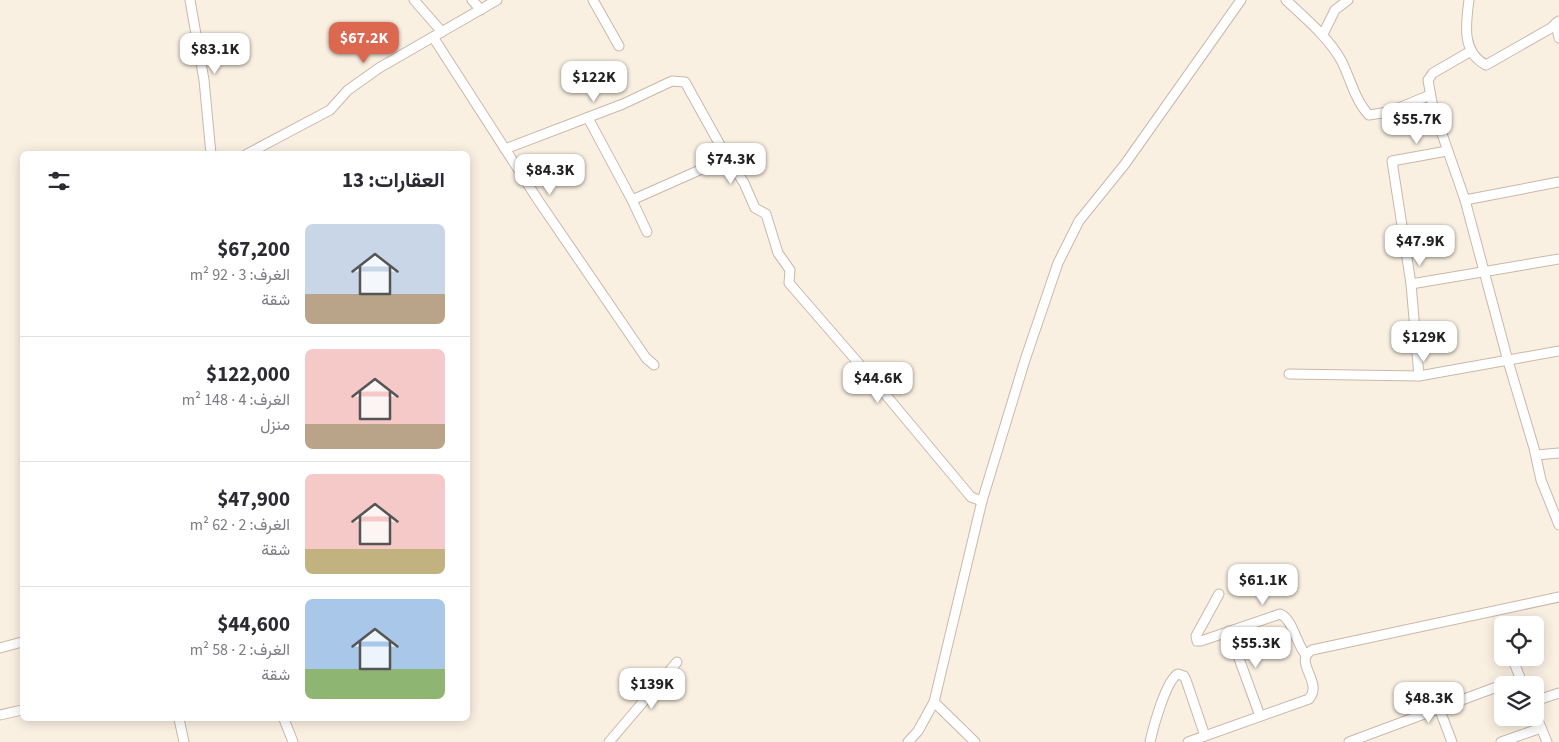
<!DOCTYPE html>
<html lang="ar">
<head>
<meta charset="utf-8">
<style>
  :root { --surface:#fff; --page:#f2f2f3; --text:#2b2b33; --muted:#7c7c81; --line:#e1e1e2; --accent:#dc684f }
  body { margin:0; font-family:"Source Sans 3",Vazirmatn,sans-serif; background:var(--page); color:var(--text); direction:rtl; height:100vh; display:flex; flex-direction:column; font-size:19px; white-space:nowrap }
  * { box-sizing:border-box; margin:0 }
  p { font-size:16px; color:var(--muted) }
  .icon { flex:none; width:28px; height:28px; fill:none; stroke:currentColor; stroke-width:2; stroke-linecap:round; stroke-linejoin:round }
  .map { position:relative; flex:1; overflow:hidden; direction:ltr }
  .sheet { position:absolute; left:20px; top:151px; width:450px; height:570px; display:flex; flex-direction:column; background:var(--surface); border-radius:8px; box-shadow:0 2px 12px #0003; direction:rtl }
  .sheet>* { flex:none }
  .controls { position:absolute; left:1494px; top:616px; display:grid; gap:10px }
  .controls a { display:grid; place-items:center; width:50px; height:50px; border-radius:8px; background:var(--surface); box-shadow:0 2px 12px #0003; font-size:25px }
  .price { position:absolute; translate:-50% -42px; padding:0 11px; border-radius:10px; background:#fff; color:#222; font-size:16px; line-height:32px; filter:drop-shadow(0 1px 2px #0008) }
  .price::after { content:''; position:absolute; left:50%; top:30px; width:15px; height:11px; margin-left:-8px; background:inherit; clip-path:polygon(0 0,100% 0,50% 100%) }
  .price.current { background:var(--accent); color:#fff }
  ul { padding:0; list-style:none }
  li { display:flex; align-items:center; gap:15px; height:125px; padding:0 25px }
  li+li { border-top:1px solid var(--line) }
  li span { display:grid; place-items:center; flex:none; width:140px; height:100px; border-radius:8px; color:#555 }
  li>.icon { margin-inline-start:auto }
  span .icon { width:60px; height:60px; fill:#fffc; stroke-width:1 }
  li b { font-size:21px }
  h2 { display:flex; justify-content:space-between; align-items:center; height:60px; padding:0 25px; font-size:21px }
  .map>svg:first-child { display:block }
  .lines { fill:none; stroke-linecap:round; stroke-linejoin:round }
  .minor-casing { stroke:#cab7a9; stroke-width:11 }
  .minor { stroke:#fff; stroke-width:9 }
</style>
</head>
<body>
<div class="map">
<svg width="1559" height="742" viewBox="0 0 1559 742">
  <rect width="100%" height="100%" fill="#faf0e2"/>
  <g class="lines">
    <g class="minor-casing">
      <g id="minor">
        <path d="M 190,0 L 204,80 L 211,154"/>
        <path d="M 414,0 L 442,32"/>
        <path d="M 472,0 L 481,10"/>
        <path d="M 593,0 L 619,46"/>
        <path d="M 1286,0 C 1306,19 1327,36 1341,60 C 1350,77 1355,101 1369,115 L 1389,112 L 1430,95"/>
        <path d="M 1469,0 C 1466,23 1461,52 1486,65 L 1551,28 L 1559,21"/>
        <path d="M 1556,23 L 1559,38"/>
        <path d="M 1323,34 L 1335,10 L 1348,0"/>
        <path d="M 433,37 L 538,200 L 646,358 L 654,365"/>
        <path d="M 1471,51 L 1433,73 L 1428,80 L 1433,108 L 1465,200 L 1508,361 L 1534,448 L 1541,480 L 1559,525"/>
        <path d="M 588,118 L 632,200 L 647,232"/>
        <path d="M 505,149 L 623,104 L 672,81 L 685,82 L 725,154 L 744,183 L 755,208 L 766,214 L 778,253 L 790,270 L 789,283 L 880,388 L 971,497 L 982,501"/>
        <path d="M 247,154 L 330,110 L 348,90 L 379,68 L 497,0"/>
        <path d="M 632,200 L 711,165 L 725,154"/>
        <path d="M 1465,200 L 1559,182"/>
        <path d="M 1411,284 L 1559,259"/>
        <path d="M 1289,374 L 1419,376 L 1559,351"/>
        <path d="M 1419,376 L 1411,284 L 1392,161 L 1447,151"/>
        <path d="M 1536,455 L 1559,453"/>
        <path d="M 1219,594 L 1196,636 L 1197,641 L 1201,641 L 1280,614 C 1293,619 1296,644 1306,655"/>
        <path d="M 1229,631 L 1260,716"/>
        <path d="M 0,648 L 22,642"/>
        <path d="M 1515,665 L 1523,685"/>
        <path d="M 1503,685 L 1521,679"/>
        <path d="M 1535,701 L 1559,693"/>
        <path d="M 934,702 L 975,742"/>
        <path d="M 1439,708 L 1452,742"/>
        <path d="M 1535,713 L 1547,742"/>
        <path d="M 0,715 L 22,710"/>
        <path d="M 179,719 L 184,742"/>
        <path d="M 284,719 L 293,742"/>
        <path d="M 609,742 L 677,662"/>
        <path d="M 908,742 L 918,731 L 934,702 L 982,501 L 1025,360 L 1058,263 L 1079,221 L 1125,164 L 1241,0"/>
        <path d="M 1150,742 C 1153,728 1166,680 1178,674 L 1184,676 L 1186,680 L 1205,736"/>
        <path d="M 1188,742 L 1309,699 C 1324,682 1292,662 1312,650 L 1559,597"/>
        <path d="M 1349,742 L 1502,685"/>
        <path d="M 1501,742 L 1541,728"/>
      </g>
    </g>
    <use href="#minor" class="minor"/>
  </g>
</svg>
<div class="controls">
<a><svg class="icon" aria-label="locate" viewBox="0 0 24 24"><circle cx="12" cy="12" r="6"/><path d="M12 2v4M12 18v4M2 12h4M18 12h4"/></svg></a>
<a><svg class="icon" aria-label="layers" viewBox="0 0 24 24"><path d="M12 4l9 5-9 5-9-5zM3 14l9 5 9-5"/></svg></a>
</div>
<b class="price current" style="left:364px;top:64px">$67.2K</b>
<b class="price" style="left:215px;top:75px">$83.1K</b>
<b class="price" style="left:594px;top:103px">$122K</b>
<b class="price" style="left:1417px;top:145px">$55.7K</b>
<b class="price" style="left:731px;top:185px">$74.3K</b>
<b class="price" style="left:550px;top:196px">$84.3K</b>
<b class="price" style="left:1420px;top:267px">$47.9K</b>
<b class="price" style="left:1424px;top:363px">$129K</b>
<b class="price" style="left:878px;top:404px">$44.6K</b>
<b class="price" style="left:1263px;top:606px">$61.1K</b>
<b class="price" style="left:1256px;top:669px">$55.3K</b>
<b class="price" style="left:652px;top:710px">$139K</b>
<b class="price" style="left:1429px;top:724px">$48.3K</b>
<section class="sheet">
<h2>العقارات: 13<svg class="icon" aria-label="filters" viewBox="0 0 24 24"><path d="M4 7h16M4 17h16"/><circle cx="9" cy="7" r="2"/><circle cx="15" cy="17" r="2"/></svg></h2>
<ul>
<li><span style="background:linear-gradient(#c9d6e8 70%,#b9a48a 0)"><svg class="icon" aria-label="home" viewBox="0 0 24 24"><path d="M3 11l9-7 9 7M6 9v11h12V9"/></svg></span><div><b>$67,200</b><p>الغرف: 3 · 92 m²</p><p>شقة</p></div></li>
<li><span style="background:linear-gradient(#f6c9c9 75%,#b9a48a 0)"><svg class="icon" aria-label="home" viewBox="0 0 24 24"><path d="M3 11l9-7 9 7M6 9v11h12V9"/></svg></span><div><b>$122,000</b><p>الغرف: 4 · 148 m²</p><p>منزل</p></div></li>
<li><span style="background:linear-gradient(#f6c9c9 75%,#c2b280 0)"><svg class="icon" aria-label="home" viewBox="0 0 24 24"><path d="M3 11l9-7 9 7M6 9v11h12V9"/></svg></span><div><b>$47,900</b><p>الغرف: 2 · 62 m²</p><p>شقة</p></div></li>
<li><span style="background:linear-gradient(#a9c7e8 70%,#8fb573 0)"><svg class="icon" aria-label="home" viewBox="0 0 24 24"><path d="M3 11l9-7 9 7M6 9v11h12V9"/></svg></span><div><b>$44,600</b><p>الغرف: 2 · 58 m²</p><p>شقة</p></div></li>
</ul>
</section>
</div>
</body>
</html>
